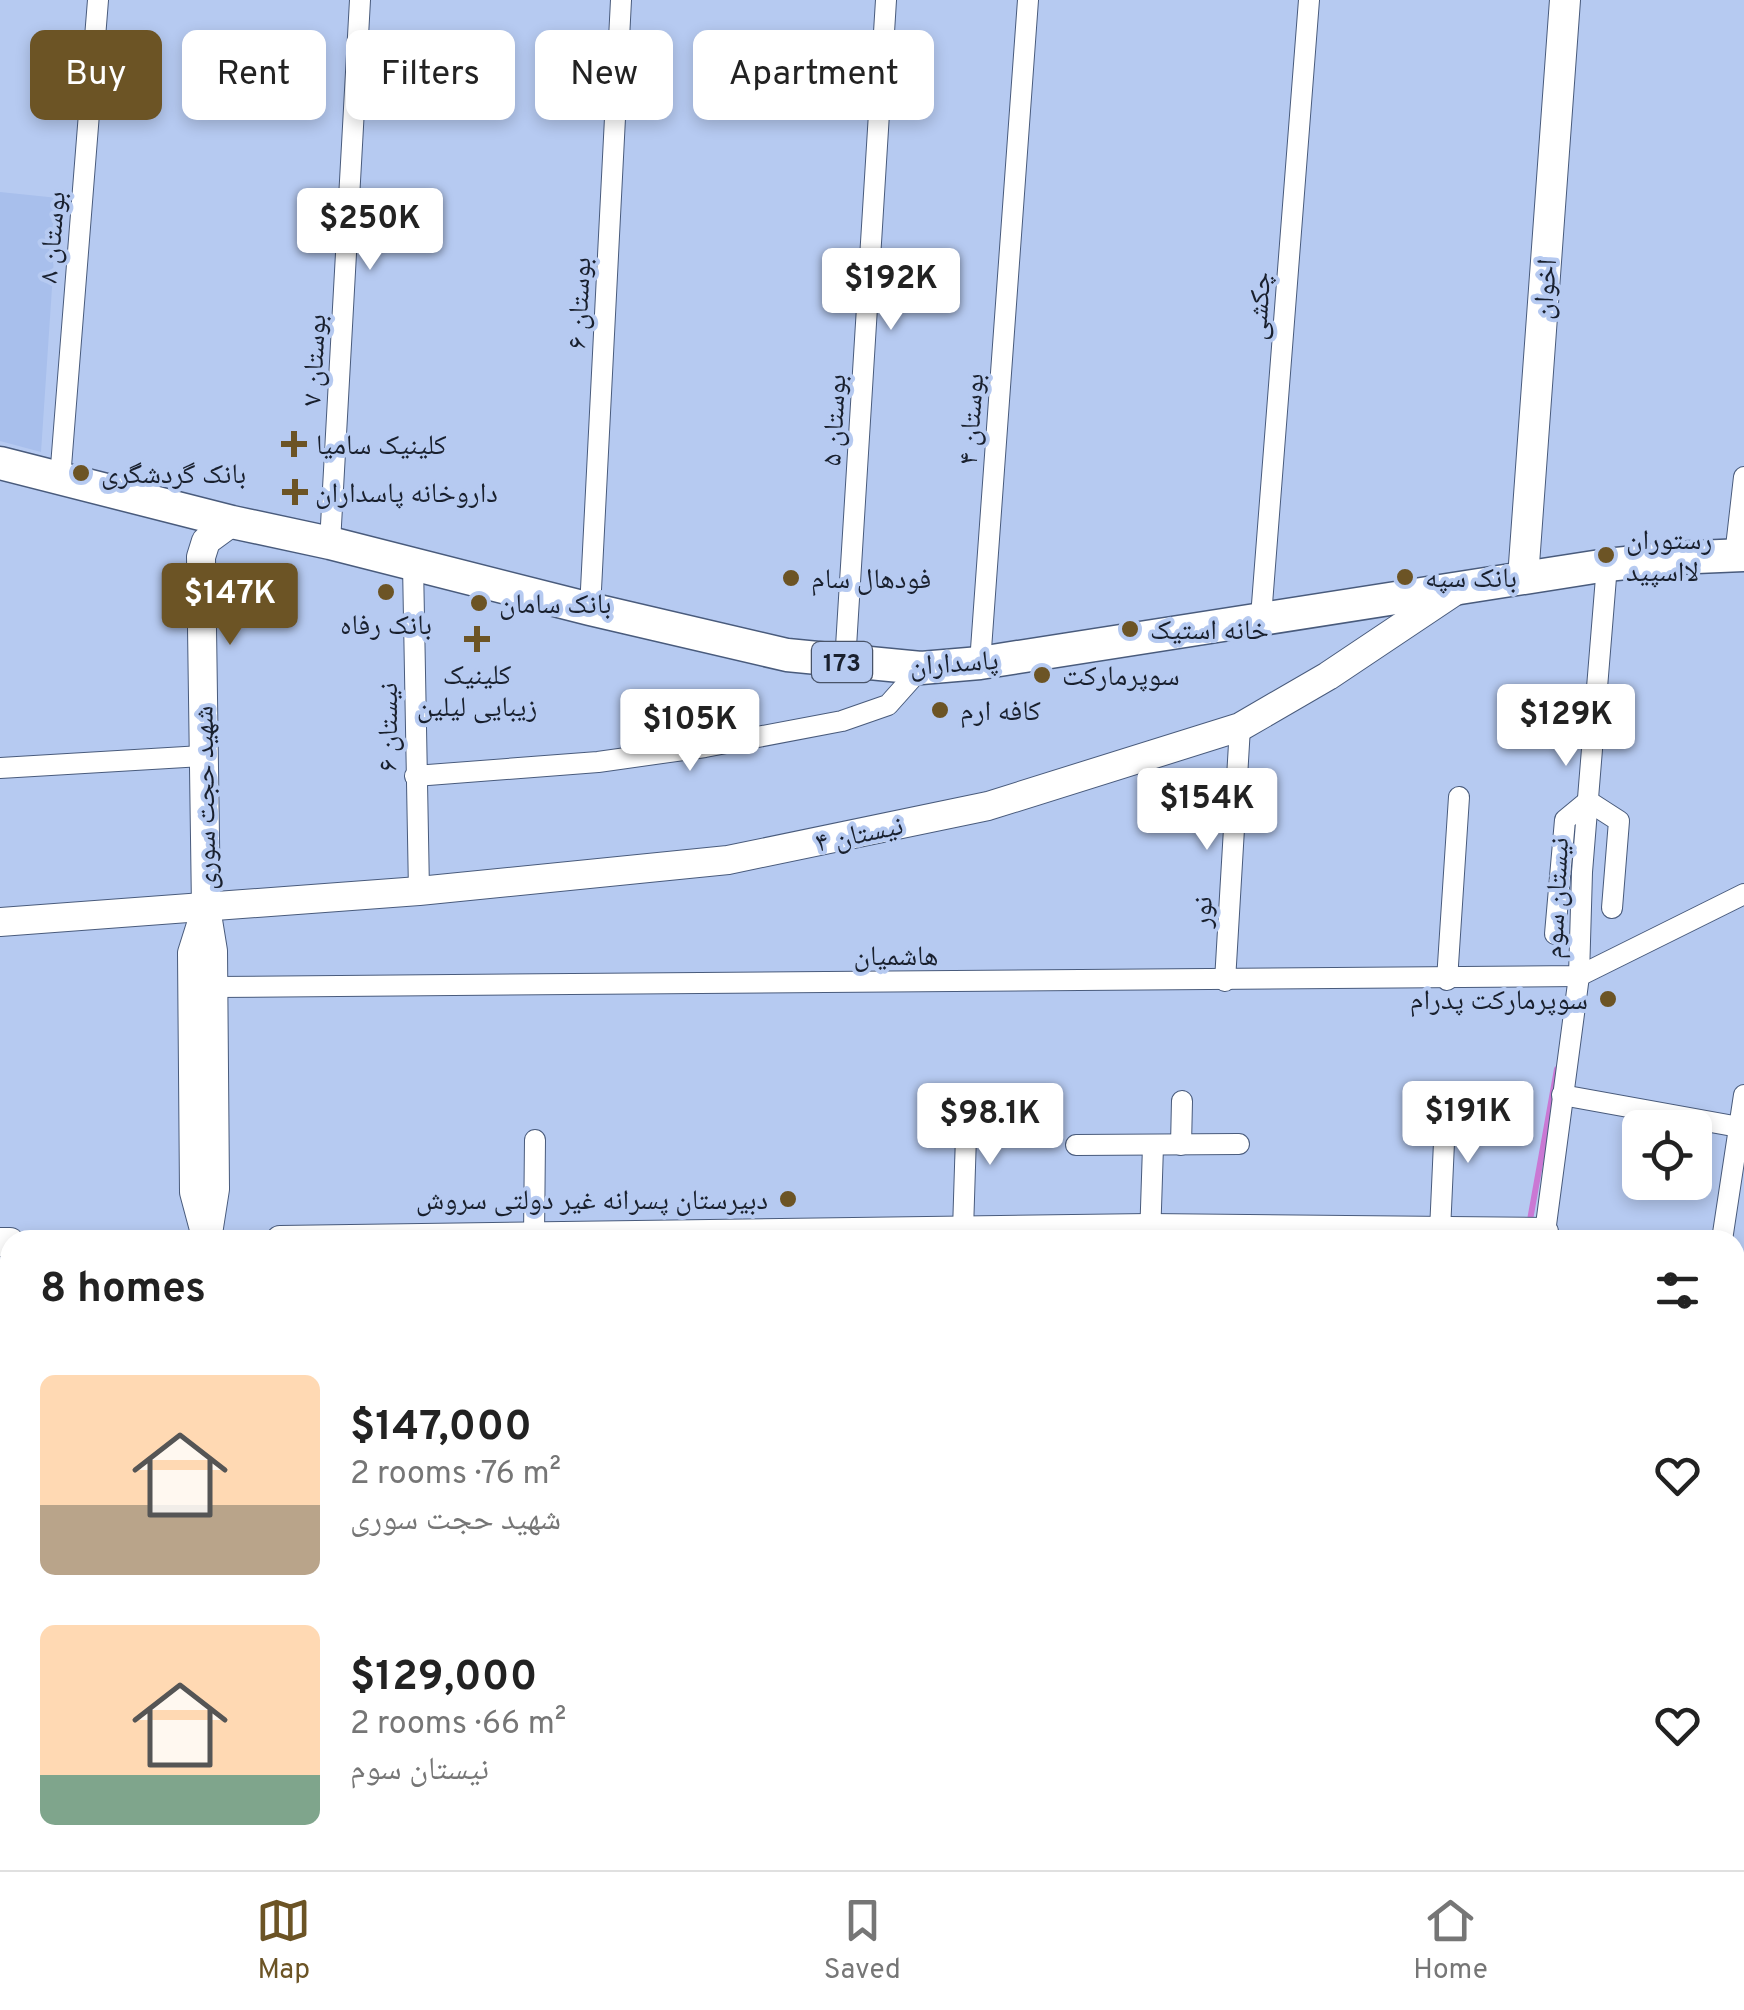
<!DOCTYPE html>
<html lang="en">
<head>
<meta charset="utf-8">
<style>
  :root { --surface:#fff; --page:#f6f6f6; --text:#222; --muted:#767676; --line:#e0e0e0; --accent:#6c5425 }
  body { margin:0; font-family:Overpass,"Noto Naskh Arabic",sans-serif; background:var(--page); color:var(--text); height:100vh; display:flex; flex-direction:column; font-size:38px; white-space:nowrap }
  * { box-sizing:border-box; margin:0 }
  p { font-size:32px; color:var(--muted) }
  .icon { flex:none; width:55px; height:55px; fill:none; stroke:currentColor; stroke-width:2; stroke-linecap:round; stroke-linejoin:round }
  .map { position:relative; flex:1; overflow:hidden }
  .sheet { position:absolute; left:0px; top:1230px; width:1745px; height:640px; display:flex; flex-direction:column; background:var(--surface); border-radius:30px 30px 0 0; box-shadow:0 5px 15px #0003 }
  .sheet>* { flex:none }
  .hud { position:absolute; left:30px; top:30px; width:1000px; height:90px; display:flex; gap:20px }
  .tools { position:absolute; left:1622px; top:1110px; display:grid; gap:20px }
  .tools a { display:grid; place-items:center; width:90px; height:90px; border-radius:15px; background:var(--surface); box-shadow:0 5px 15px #0003; font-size:50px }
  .price { position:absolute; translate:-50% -85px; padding:0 22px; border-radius:10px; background:#fff; color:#222; font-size:32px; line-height:65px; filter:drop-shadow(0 2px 5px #0008) }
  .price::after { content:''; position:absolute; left:50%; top:60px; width:30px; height:22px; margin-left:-15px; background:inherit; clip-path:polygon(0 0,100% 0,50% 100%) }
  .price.current { background:var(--accent); color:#fff }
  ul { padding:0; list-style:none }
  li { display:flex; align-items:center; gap:30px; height:250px; padding:0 40px }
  li span { display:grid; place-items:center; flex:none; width:280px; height:200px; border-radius:15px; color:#555 }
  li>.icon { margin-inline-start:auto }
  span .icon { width:120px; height:120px; fill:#fffc; stroke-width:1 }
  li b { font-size:42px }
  h2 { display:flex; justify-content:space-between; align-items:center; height:120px; padding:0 40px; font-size:42px }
  .tag { padding:0 35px; border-radius:15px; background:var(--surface); box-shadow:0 5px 15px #0003; font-size:35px; line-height:90px }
  .tag.current { background:var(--accent); color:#fff }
  .dock { display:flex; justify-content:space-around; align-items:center; height:140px; border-top:2px solid var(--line); background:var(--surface); font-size:28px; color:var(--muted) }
  .dock a { display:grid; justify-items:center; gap:5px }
  .dock .current { color:var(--accent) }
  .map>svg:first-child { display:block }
  .built { fill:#a8bfec }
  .green { fill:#ec7572 }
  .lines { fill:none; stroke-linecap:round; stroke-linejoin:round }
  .stream { stroke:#ca78d4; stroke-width:6 }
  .minor-casing { stroke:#495b7c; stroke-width:22 }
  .tertiary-casing { stroke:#495b7c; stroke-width:30 }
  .secondary-casing { stroke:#495b7c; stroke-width:32 }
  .primary-casing { stroke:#495b7c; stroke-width:35 }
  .minor { stroke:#fff; stroke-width:20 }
  .tertiary { stroke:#fff; stroke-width:28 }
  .secondary { stroke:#fff; stroke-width:30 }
  .primary { stroke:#fff; stroke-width:32 }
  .poi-dot { fill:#6c5425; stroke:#b6caf1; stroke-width:4 }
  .labels { text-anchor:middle; stroke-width:8; stroke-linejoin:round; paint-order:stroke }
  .shield { fill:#b6caf1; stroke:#485368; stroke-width:2.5 }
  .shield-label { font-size:25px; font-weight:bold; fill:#19202e }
  .street-label { font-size:28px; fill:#19202e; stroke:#b6caf1 }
  .poi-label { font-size:28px; fill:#19202e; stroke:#b6caf1; text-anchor:start }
</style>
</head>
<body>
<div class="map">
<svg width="1744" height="1870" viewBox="0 0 1744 1870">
  <rect width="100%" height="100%" fill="#b6caf1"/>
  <path class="built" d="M 0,192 L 58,198 L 41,452 L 0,441 Z"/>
  <path class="green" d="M 1735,1331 L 1744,1332 L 1744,1671 L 1735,1671 Z"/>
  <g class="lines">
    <g class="stream">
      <path d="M 1530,1220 L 1557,1069"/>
      <path d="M 1357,1870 L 1359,1860"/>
    </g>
    <g class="minor-casing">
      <g id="minor">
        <path d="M 60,479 L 98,0"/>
        <path d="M 330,543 L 360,0"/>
        <path d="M 1735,556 L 1744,477"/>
        <path d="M 413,564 L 419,891"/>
        <path d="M 590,609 L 621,0"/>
        <path d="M 1261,617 L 1309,0"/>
        <path d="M 845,663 L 886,0"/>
        <path d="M 980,663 L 1028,0"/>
        <path d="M 0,768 L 202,756"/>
        <path d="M 415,776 L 598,762 L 705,747 L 842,721 L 888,705 L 921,668"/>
        <path d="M 1555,934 L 1565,820 L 1588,801 L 1619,821 L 1612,908"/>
        <path d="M 1447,980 L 1459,797"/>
        <path d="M 1225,981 L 1240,727"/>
        <path d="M 213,987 L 1579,976 L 1744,894"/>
        <path d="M 1562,1095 L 1744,1128"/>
        <path d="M 1076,1145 L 1239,1144"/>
        <path d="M 1181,1145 L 1182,1101"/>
        <path d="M 963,1230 L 967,1104"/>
        <path d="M 1440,1231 L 1446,1098"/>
        <path d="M 534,1236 L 535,1140"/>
        <path d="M 1150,1239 L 1153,1146"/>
        <path d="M 1544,1240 L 1579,976 L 1582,872 L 1607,565"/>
        <path d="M 1722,1240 L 1744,1095"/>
        <path d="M 0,1615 L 10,1615"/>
        <path d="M 0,1765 L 10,1765"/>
        <path d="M 820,1860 L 820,1870"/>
        <path d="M 635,1870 L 635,1860"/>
        <path d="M 978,1870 L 978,1860"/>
        <path d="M 1214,1870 L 1214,1860"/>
        <path d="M 1554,1870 L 1556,1860"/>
      </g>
    </g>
    <g class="tertiary-casing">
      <g id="tertiary">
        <path d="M 204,915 L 192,953 L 194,1192 L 205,1233"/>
        <path d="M 0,922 L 419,891 L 728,860 L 988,806 L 1240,727 L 1328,676 L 1458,589"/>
        <path d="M 207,1240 L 215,1189 L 213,951 L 206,908 L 201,557 L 206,541 L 232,522"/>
        <path d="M 280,1240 L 1149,1228 L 1544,1232"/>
        <path d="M 0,1242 L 10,1242"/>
        <path d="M 1735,1692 L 1744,1692"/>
        <path d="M 1735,1723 L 1744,1723"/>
        <path d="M 209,1860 L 209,1870"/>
        <path d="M 1309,1870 L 1310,1860"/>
        <path d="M 1378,1870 L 1380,1860"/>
      </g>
    </g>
    <g class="secondary-casing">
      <path id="secondary" d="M 1523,578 L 1565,0"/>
    </g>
    <g class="primary-casing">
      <path id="primary" d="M 0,463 L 232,522 L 330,543 L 590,609 L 787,655 L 921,668 L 980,663 L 1607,565 L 1673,558 L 1744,555"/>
    </g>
    <use href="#minor" class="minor"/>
    <use href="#tertiary" class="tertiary"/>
    <use href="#secondary" class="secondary"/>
    <use href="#primary" class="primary"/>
  </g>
  <g class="poi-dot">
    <path d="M289 429h10v10h10v10h-10v10h-10v-10h-10v-10h10z"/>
    <circle cx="81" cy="473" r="10"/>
    <path d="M290 477h10v10h10v10h-10v10h-10v-10h-10v-10h10z"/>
    <circle cx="1606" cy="555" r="10"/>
    <circle cx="1405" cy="577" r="10"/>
    <circle cx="791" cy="578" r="10"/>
    <circle cx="386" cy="592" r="10"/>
    <circle cx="479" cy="603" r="10"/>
    <circle cx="1130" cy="629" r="10"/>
    <path d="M472 624h10v10h10v10h-10v10h-10v-10h-10v-10h10z"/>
    <circle cx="1042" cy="675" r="10"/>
    <circle cx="940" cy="710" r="10"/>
    <circle cx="1608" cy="999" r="10"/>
    <circle cx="788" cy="1199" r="10"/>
  </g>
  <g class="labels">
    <rect class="shield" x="812" y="642" width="60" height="40" rx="8"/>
    <g class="shield-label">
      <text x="842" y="671">173</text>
    </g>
    <g class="street-label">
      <text transform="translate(51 237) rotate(-85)" y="10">بوستان ۸</text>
      <text transform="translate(1544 289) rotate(-86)" y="10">اخوان</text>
      <text transform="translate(578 303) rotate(-87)" y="10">بوستان ۶</text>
      <text transform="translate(1258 306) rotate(-86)" y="10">چکشی</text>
      <text transform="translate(313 360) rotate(-87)" y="10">بوستان ۷</text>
      <text transform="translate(970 419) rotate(-86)" y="10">بوستان ۴</text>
      <text transform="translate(833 420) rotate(-87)" y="10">بوستان ۵</text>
      <text transform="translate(954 662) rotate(-4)" y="10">پاسداران</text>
      <text transform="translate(387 727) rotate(-90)" y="10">نیستان ۶</text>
      <text transform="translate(204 798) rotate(-91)" y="10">شهید حجت سوری</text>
      <text transform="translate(859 833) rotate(-12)" y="10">نیستان ۴</text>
      <text transform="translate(1555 898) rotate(-87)" y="10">نیستان سوم</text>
      <text transform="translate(1201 912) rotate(-87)" y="10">نور</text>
      <text x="896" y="965">هاشمیان</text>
    </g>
    <g class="poi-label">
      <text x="316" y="454">کلینیک سامیا</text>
      <text x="101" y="483">بانک گردشگری</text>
      <text x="315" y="502">داروخانه پاسداران</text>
      <text x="1626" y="549">رستوران<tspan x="1626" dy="32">لااسپید</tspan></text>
      <text x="1425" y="587">بانک سپه</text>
      <text x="811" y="588">فودهال سام</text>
      <text x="499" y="613">بانک سامان</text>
      <text x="386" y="634" text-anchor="middle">بانک رفاه</text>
      <text x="1150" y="639">خانه استیک</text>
      <text x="477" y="684" text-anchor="middle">کلینیک<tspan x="477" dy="32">زیبایی لیلین</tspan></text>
      <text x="1062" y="685">سوپرمارکت</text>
      <text x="960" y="720">کافه ارم</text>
      <text x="1588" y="1009" text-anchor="end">سوپرمارکت پدرام</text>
      <text x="768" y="1209" text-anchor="end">دبیرستان پسرانه غیر دولتی سروش</text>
    </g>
  </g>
</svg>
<div class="tools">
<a><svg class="icon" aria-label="locate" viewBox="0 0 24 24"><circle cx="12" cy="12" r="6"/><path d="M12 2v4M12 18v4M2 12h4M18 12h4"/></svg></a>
</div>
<b class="price" style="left:370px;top:273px">$250K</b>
<b class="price" style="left:891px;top:333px">$192K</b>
<b class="price current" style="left:230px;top:648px">$147K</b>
<b class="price" style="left:1566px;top:769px">$129K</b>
<b class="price" style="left:690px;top:774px">$105K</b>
<b class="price" style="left:1207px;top:853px">$154K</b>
<b class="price" style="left:1468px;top:1166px">$191K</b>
<b class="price" style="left:990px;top:1168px">$98.1K</b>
<div class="hud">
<a class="tag current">Buy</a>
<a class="tag">Rent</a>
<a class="tag">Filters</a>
<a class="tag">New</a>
<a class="tag">Apartment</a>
</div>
<section class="sheet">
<h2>8 homes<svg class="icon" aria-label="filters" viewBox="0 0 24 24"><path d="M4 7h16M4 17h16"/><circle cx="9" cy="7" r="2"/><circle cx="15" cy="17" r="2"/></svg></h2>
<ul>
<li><span style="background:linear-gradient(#ffd9b3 65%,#b9a48a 0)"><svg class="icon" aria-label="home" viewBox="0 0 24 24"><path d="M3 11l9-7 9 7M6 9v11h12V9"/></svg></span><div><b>$147,000</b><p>2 rooms · 76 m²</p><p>شهید حجت سوری</p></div><svg class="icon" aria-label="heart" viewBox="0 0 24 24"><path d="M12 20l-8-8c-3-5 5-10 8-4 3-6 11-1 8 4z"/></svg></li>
<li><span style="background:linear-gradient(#ffd9b3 75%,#7fa58c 0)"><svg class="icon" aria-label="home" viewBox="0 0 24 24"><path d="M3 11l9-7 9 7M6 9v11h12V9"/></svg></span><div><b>$129,000</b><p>2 rooms · 66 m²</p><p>نیستان سوم</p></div><svg class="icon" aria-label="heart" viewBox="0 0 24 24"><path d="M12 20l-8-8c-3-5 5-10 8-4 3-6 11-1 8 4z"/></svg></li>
</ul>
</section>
</div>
<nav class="dock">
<a class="current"><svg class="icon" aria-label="map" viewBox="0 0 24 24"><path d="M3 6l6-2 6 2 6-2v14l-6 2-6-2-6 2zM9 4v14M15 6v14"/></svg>Map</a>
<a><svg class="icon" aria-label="saved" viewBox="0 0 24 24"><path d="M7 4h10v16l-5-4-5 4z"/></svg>Saved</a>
<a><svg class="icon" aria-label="home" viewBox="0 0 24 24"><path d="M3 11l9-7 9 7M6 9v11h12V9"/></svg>Home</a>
</nav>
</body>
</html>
